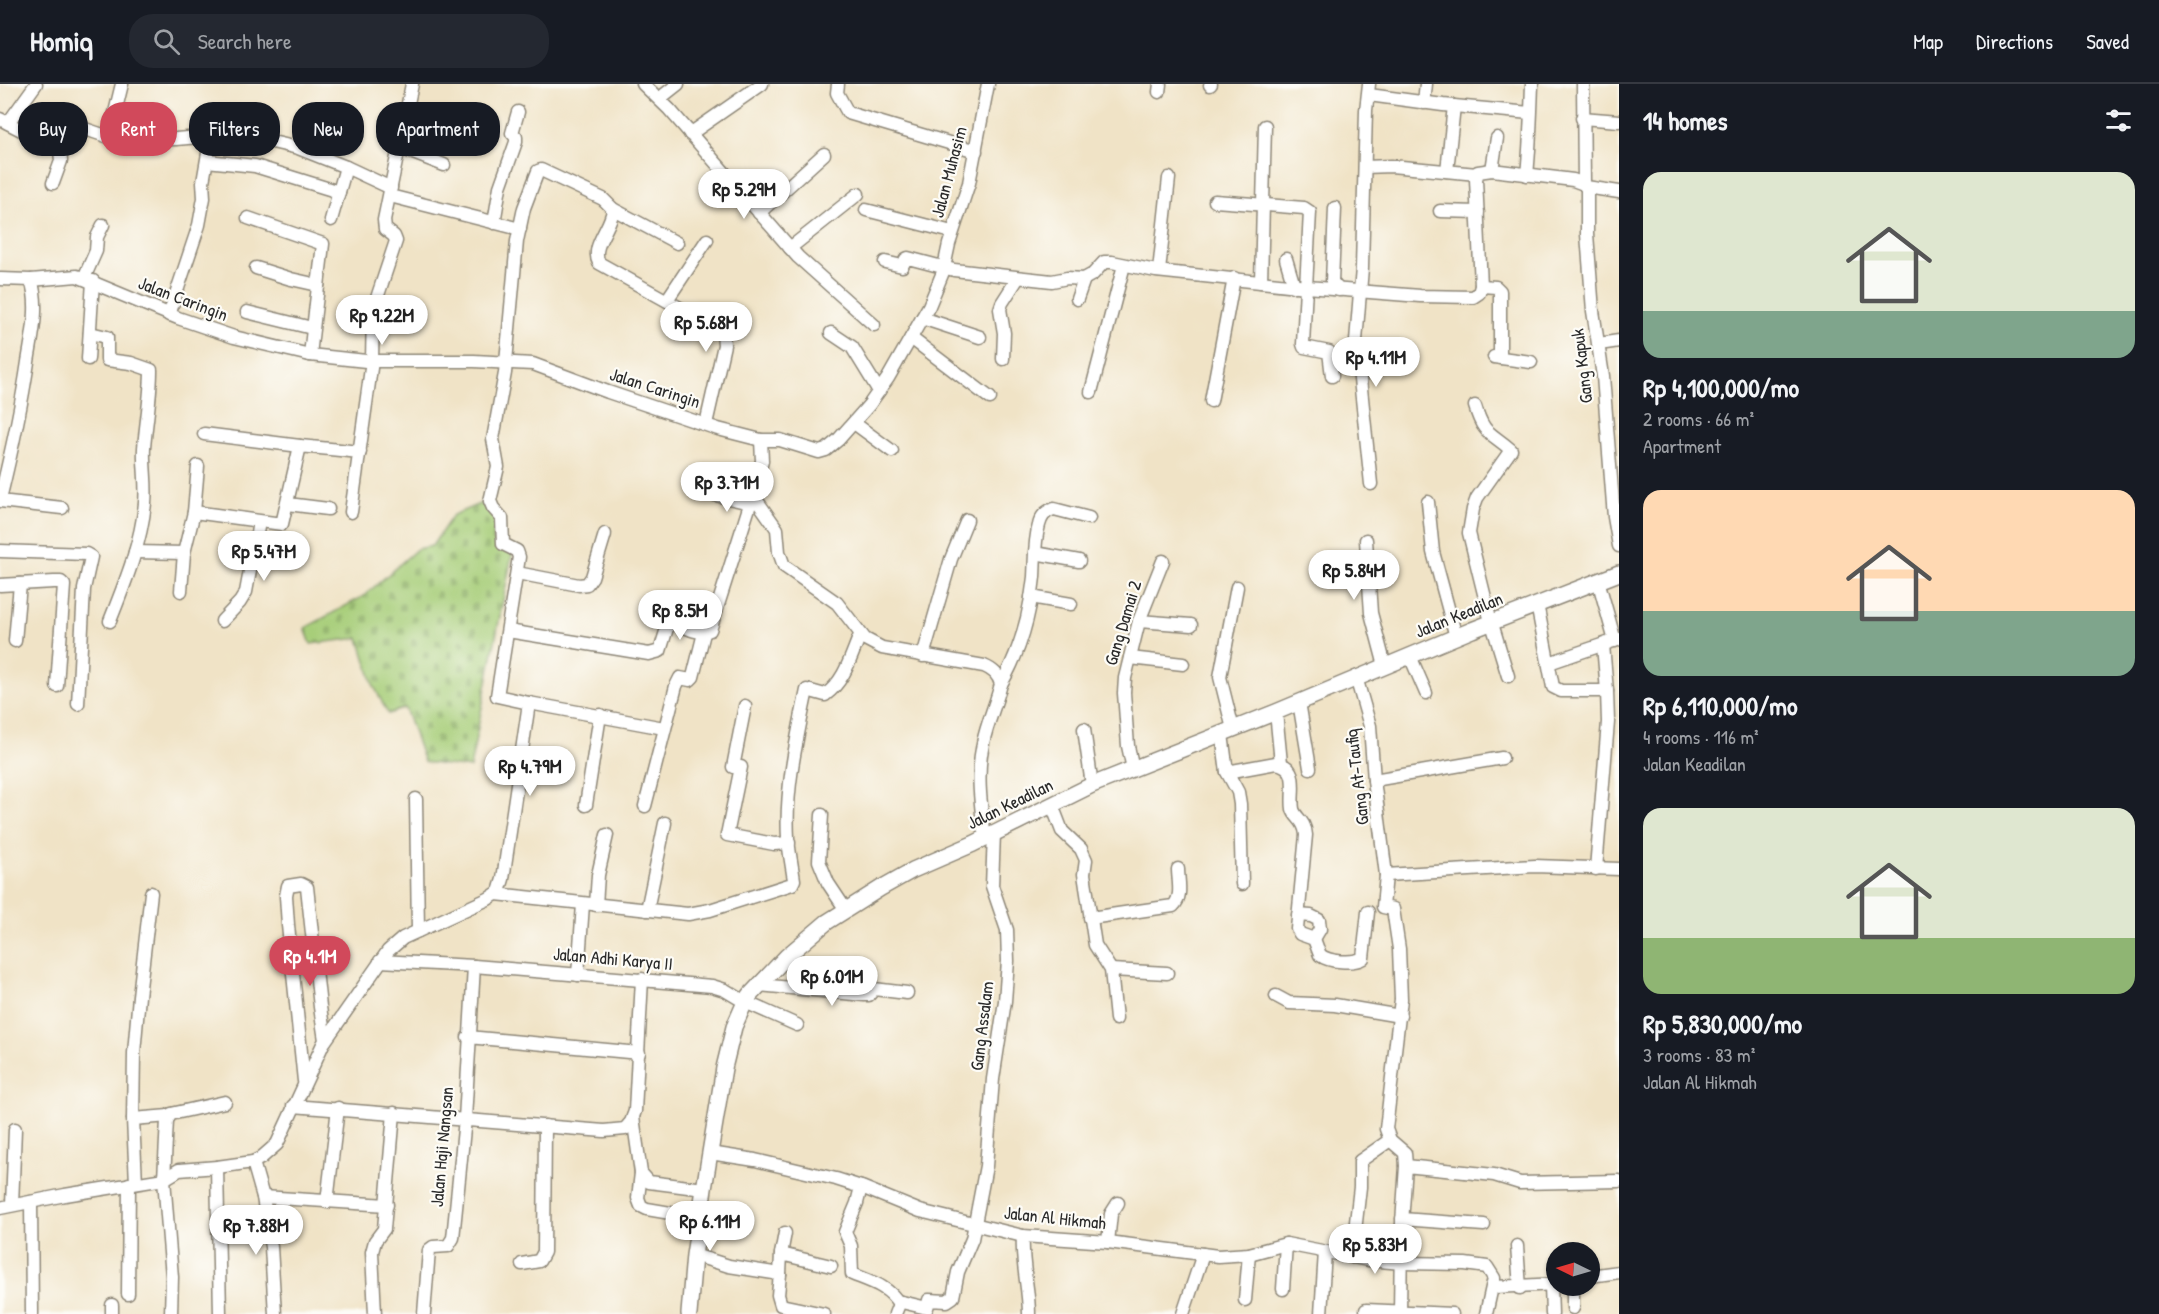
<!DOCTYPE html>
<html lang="en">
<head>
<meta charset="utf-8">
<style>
  :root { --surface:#171b24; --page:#242831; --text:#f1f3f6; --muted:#9ea1a6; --line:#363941; --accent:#d1495b }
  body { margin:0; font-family:"Patrick Hand",sans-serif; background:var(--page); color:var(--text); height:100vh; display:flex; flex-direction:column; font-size:22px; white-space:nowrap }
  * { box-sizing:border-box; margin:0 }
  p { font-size:20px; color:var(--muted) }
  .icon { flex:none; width:33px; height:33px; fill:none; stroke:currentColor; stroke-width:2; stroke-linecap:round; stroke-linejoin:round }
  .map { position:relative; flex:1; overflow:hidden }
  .side { display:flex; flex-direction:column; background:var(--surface); width:540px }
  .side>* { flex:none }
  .banner { position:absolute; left:18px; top:18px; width:570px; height:54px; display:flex; gap:12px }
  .needle { width:39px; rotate:275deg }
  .buttons { position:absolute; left:1546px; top:1158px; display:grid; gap:12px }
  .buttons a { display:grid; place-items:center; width:54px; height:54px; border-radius:50%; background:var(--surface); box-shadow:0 2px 4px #0004; font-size:30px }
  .price { position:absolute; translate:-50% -51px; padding:0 14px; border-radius:21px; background:#fff; color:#222; font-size:20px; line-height:39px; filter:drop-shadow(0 2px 3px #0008) }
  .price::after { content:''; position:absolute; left:50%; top:36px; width:18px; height:14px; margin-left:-9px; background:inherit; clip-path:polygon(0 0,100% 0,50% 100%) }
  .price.current { background:var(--accent); color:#fff }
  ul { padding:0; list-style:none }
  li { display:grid; align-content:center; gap:12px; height:318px; padding:0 24px }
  li span { display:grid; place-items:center; height:186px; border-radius:18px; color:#555 }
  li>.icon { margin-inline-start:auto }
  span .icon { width:108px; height:108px; fill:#fffc; stroke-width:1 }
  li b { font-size:26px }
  h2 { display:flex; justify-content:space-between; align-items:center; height:72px; padding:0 24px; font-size:26px }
  .pill { padding:0 21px; border-radius:24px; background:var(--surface); box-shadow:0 2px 4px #0004; font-size:21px; line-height:54px }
  .pill.current { background:var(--accent); color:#fff }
  header { display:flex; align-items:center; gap:36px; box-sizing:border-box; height:84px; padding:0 30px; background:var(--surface); border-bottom:2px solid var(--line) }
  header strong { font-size:28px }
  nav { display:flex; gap:33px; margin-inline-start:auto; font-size:21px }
  .search { width:420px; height:54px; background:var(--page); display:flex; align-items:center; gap:15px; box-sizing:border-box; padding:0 21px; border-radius:24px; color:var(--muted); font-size:22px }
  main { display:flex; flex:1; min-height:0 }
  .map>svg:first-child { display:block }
  .cemetery { fill:url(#cemetery-stones); stroke:#697c52; stroke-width:1.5 }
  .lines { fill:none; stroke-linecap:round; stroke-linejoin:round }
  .minor-casing { stroke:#8e8778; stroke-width:15 }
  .major-casing { stroke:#8e8778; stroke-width:18 }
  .minor { stroke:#fff; stroke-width:12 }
  .major { stroke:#fff; stroke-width:15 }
  .labels { text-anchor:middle; stroke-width:4.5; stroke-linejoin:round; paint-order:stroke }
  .street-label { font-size:18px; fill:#2b2b2b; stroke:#fdfcf7 }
</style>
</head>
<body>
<header>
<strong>Homiq</strong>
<div class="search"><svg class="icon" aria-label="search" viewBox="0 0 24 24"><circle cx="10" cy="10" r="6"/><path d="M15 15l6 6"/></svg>Search here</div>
<nav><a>Map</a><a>Directions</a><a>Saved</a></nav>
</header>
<main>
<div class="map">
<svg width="1619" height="1230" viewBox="0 0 1619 1230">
  <defs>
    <pattern id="cemetery-stones" width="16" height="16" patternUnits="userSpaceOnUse" patternTransform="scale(1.5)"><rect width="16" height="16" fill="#a7ce79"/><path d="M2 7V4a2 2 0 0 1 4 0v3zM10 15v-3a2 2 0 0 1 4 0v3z" fill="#90b169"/></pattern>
  </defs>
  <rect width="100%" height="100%" fill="#fdfcf7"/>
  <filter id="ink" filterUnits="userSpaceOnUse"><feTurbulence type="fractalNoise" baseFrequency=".0167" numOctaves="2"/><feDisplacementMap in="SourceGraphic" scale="12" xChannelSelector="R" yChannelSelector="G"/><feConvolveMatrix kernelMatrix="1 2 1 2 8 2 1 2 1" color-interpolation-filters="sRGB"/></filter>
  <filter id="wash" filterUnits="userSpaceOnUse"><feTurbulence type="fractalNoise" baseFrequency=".008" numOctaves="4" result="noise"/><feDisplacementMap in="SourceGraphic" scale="24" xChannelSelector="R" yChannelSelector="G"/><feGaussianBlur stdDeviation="1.35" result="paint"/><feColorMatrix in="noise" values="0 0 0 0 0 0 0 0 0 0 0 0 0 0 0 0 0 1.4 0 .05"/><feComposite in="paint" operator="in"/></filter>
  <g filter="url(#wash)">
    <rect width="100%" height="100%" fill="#f0e3c6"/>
    <path class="cemetery" d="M 482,419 L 495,432 L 493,457 L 513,466 L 470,684 L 424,678 L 405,624 L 388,630 L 373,600 L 359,554 L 311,560 L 305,544 L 364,512 L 417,465 L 432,462 L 453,431 Z"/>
  </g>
  <g filter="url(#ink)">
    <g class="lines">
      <g class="minor-casing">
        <g id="minor">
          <path d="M 643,0 L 669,25 L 798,173 L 874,241"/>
          <path d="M 838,0 L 837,9 L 848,29 L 976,67"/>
          <path d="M 1369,0 L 1366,26 L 1362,184 L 1356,257 L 1371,400"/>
          <path d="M 1583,0 L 1584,100 L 1587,105 L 1587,150 L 1593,227 L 1603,292 L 1614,433 L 1619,462"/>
          <path d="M 1210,1 L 1211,0"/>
          <path d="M 1159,8 L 1160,0"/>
          <path d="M 1369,11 L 1443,21 L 1530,29"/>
          <path d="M 659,15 L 678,0"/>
          <path d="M 1424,19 L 1426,0"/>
          <path d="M 407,25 L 454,36 L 476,32"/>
          <path d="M 1582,34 L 1619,37"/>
          <path d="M 0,35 L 60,66 L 61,77 L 53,99"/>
          <path d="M 8,39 L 36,0"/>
          <path d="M 690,50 L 762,0"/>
          <path d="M 109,53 L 122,0"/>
          <path d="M 48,59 L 57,40 L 61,37 L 109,53 L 126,56 L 176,55 L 222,51 L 255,54 L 298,64 L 346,83 L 391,104"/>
          <path d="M 400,64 L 444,81"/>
          <path d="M 207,77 L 255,82 L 339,108"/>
          <path d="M 1365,83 L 1391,82 L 1477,90"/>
          <path d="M 1492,86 L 1497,54"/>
          <path d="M 1447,87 L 1454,22"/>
          <path d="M 1527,91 C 1530,61 1531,31 1532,0"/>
          <path d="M 1586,103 L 1619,108"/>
          <path d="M 390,112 L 520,145"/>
          <path d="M 1215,117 L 1304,124 L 1310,128 L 1303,260 L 1304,263 L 1329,268 L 1332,292"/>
          <path d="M 1335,124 L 1332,198 L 1339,206"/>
          <path d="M 613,125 C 612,143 590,162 599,179 L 723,248 L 724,261 L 706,340"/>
          <path d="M 866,126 L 952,148"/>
          <path d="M 1440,127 L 1478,128"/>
          <path d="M 759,129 L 824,70"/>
          <path d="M 248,134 L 323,160 L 310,271"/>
          <path d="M 331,136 L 346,83"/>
          <path d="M 494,139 L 500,103 L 516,58 L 516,53 L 512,49 L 518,28"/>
          <path d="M 790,164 L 858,110"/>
          <path d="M 1286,175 L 1294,202"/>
          <path d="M 885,178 L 902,182 L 906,175 L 908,174 L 954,186 L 1052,197 L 1067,194 L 1084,195 L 1093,190 L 1104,178 L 1112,178 L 1156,187 L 1307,203 L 1420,212 L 1473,213 L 1479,209 L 1481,202 L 1476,95 L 1478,88 L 1492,86 L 1573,96 L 1584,100"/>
          <path d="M 256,184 L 291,195 L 318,201"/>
          <path d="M 1159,187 L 1169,94"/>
          <path d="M 84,194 L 96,167 L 97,153 L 103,141"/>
          <path d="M 0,195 L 31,196 L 77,192 L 178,234 L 234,253 L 310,271 L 366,277 L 474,277 L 533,280 L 608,308 L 718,345 L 761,356 L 780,356 L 819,368 L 826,366 L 838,356 L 869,321 L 888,294 L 929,222 L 943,188 L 949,160 L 969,99 L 988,0"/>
          <path d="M 1261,198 L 1265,42"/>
          <path d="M 1481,202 L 1496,203 L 1500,207 L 1500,274"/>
          <path d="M 1077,215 L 1084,195"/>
          <path d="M 667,216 L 707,156"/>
          <path d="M 247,228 L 312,244"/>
          <path d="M 169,231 L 199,141 L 204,114 L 203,98 L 211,52"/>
          <path d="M 922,234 L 980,253"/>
          <path d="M 90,249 L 107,253 L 107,276 L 131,279 L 151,286 C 151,312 146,338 144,364 C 143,382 147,400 145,419 C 141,460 125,499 110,537"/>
          <path d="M 831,249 L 852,263 L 879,307"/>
          <path d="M 911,254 L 990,314"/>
          <path d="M 1599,260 L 1619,257"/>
          <path d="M 1494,273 L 1531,278"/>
          <path d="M 88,275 L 93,197"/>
          <path d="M 1003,275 L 1004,249 L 1000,225 L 1002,219 L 1018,194"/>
          <path d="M 1091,308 L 1124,181"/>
          <path d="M 1211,317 L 1234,194"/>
          <path d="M 1475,322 C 1484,352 1490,347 1511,366 L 1477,414 L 1473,425 L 1469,449 L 1489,530 L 1508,592"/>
          <path d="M 854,339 L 892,367"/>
          <path d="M 204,350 L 300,362"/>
          <path d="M 761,356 L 762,377 L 753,411 L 777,445 L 779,468 L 784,482 L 837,519 L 865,555 L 882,564 L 984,582 C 993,586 998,590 1001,600 C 996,620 987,639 983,659 C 976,691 981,722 985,754"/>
          <path d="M 711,410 L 750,419"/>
          <path d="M 0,415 C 11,370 21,325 28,278 C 32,252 40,222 31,196"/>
          <path d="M 0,417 L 62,424"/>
          <path d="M 1428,418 L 1433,468 L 1456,553"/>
          <path d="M 288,420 L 328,425"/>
          <path d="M 194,428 L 198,382"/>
          <path d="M 351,428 L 372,277 L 373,226 L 396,157 L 394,152 L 385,145 L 384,136 L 412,0"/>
          <path d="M 1366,456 L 1371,529 L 1385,582"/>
          <path d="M 0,467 L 86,470 L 91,473 L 84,505 L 78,620"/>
          <path d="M 135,468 L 184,469"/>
          <path d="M 1035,469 L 1079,477"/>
          <path d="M 517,489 L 579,501 L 587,500 L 592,493 L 605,450"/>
          <path d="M 1598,496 L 1615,557"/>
          <path d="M 0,501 L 54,498 L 61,498 L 64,501 L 57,602"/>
          <path d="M 181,507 L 184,469 L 194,428 L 282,440 L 300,362 L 360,368"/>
          <path d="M 1031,513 L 1071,520"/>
          <path d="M 1537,520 L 1553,603 L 1561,607 L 1607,607"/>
          <path d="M 222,537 L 240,518 L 246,508 L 259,438"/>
          <path d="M 1139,537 L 1191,541"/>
          <path d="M 508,547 L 649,570 L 660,567 L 668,541 L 675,538 C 685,543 699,552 710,546 L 753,411"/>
          <path d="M 15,557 L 20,500"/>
          <path d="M 923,572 L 951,475 L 967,436"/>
          <path d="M 1410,572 L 1426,609"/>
          <path d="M 1130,574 L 1183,580"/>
          <path d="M 1549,579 L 1619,555"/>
          <path d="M 1356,593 L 1370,642 L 1374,696 L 1386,791 L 1383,823 L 1393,825 L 1399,865 L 1401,915 L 1386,1045 L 1390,1056 L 1405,1069 L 1406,1082"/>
          <path d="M 1001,600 C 1021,566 1030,531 1034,493 C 1035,476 1034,458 1039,441 C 1041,433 1045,427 1054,425 L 1089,434"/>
          <path d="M 1299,618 L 1310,684"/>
          <path d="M 529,619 L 664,644"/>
          <path d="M 745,622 L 733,683 L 741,683 L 727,751 L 774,760 L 789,759"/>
          <path d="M 1276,628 L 1281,679"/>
          <path d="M 1084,645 L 1092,701"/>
          <path d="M 1233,645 L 1220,593 L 1237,503"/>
          <path d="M 1222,650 L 1227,688 L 1238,708 L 1240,720 L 1242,800"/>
          <path d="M 1133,685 L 1128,662 L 1124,609 L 1125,594 L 1139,537 L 1163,477"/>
          <path d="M 1227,688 L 1276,679 C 1301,683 1290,708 1293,725 C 1295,734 1305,736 1306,751 L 1297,845 L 1300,850 L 1314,855 L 1320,871 C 1329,878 1353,880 1363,874 L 1368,828"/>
          <path d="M 1374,696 L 1502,674"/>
          <path d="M 416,715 L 418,847"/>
          <path d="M 586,721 L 600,631"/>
          <path d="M 1052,721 L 1062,747 L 1081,765 L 1086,776 L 1084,790 L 1095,861 L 1111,886 L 1116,935"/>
          <path d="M 645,722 L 676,602 L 680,594 L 690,596 L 693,593 L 704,549"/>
          <path d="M 822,731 L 819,777 L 828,799 L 846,826"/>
          <path d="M 1596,785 L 1608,638 L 1607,607 L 1603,561"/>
          <path d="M 1386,791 L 1535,782 L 1619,785"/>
          <path d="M 496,810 L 688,830 L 710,826 L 792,800 L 794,796 C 792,782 789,768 788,754 C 785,705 797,654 807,606 L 825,611 C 845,597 851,572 860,551"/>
          <path d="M 596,821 L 598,791 L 607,751"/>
          <path d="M 647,826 L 665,739"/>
          <path d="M 1298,831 L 1311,832 L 1319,836 L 1320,845 L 1314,855"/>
          <path d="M 1090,834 L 1173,822 C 1183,813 1178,797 1178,785"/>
          <path d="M 380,877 L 474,882 L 712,902 L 725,906 L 745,918 L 797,941"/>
          <path d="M 1111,886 L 1167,889"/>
          <path d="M 578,891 L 583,820"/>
          <path d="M 759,901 L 865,911 L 869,911 L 874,905 L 907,909"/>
          <path d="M 1276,912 L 1289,919 L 1335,921 L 1400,932"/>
          <path d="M 468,953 L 639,969"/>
          <path d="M 304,997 L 288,841 L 286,812 L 288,802 L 301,800 L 307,803 L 320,923 L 325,956"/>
          <path d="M 293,1022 L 604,1047 L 625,1045 L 631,1038 L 635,1027 L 642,895"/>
          <path d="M 633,1033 L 641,1089 L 649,1098 L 704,1105"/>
          <path d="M 133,1035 L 169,1032"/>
          <path d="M 710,1069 L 755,1076 L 836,1095 L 864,1104 L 920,1127 L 1023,1152 L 1108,1158 L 1218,1172 L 1249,1170 L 1286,1160 L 1368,1176 L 1402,1179 L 1465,1180 L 1487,1183 L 1494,1194 L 1486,1230"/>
          <path d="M 253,1078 L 263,1113 L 271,1163 L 275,1230"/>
          <path d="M 217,1083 L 220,1230"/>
          <path d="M 641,1089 L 638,1114 L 641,1122 L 647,1125 L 700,1134"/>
          <path d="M 136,1099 L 133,1035 L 134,969 L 139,912 L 151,809"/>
          <path d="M 861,1103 L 857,1119 L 845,1148 L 851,1162 L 852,1190 C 869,1197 889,1202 899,1220"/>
          <path d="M 263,1113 L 387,1121"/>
          <path d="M 31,1118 L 32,1230"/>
          <path d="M 327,1118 L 338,1024"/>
          <path d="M 12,1121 L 15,1045"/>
          <path d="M 0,1124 L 65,1111 L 164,1095 L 179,1086 L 217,1083 L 253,1078 L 261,1074 L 277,1060 L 323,960 L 388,867 L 403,854 L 488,815 L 499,808 L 503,795 L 529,619 L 497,612 L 519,473 L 517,467 L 503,460 L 502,434 L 493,424 L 490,417 L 498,383 L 493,355 L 505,289 L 517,157 L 524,124 L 538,87 L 541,86 L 603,115 L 613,125 L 677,159"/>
          <path d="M 1402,1135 L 1484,1141"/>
          <path d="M 1023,1152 C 1021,1178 1029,1204 1029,1230"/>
          <path d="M 1108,1158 L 1111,1130 L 1118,1119"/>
          <path d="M 1517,1162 L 1520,1204"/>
          <path d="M 781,1170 L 785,1149"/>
          <path d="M 694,1171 L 729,1182 L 780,1190 L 778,1211 L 781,1221 L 824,1230"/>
          <path d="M 1352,1173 L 1360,1103 L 1360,1077 L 1390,1056"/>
          <path d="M 522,1180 L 539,1177 L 544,1168 L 545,1042"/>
          <path d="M 780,1190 L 781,1170 L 831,1182"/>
          <path d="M 1590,1192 L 1619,1188"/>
          <path d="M 1551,1201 L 1552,1230"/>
          <path d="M 1573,1202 L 1573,1224"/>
          <path d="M 1494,1203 L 1557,1200"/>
          <path d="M 1283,1205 L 1286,1160"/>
          <path d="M 128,1210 L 129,1100"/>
          <path d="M 1245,1216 L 1249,1170"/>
          <path d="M 1366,1226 L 1452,1230"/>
          <path d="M 112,1230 L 112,1221"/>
          <path d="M 171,1230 L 172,1193 L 164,1095 L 167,1036 L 171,1030 L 225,1018"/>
          <path d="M 375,1230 L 372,1168 L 375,1157 L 384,1145 L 394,1029"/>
          <path d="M 424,1230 L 429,1166 L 433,1163 L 448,1162 L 453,1154 L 465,1035 L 474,882"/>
          <path d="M 895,1230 L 899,1220 L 902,1218 L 927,1224 L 929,1216 L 947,1217 L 953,1213 L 958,1188 L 972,1155 L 986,1082 L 993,995 L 1005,917 L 1008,877 L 1007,846 L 992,802 L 994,749"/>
          <path d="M 1183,1230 L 1203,1170"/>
          <path d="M 1321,1230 L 1325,1168"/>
          <path d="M 1400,1230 L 1401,1153 L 1406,1082 L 1494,1091 L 1520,1099 L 1619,1097"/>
        </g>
      </g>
      <g class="major-casing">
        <path id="major" d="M 689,1230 L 694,1171 L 704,1105 L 724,984 L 734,943 L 745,918 L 751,910 L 787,872 L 827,838 L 881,804 L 913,786 L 973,760 L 1092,701 L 1276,628 L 1472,546 L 1619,489"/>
      </g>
      <use href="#minor" class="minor"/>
      <use href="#major" class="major"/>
    </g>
  </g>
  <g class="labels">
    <g class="street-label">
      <text transform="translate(949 88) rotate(-75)" y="6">Jalan Muhasim</text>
      <text transform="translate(183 215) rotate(21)" y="6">Jalan Caringin</text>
      <text transform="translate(1582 282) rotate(-97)" y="6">Gang Kapuk</text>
      <text transform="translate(655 304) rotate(18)" y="6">Jalan Caringin</text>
      <text transform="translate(1459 531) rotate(-22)" y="6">Jalan Keadilan</text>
      <text transform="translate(1123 539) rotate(-73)" y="6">Gang Damai 2</text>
      <text transform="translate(1357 693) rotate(-97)" y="6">Gang At-Taufiq</text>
      <text transform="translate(1010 720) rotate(-26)" y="6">Jalan Keadilan</text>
      <text transform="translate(613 875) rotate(5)" y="6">Jalan Adhi Karya II</text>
      <text transform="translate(982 942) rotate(-83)" y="6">Gang Assalam</text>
      <text transform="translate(442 1063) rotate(-85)" y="6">Jalan Haji Nangsan</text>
      <text transform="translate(1055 1134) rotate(6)" y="6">Jalan Al Hikmah</text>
    </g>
  </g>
</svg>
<div class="buttons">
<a><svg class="needle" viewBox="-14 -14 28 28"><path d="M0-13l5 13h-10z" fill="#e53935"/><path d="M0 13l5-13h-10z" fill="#9ea1a6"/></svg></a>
</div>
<b class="price" style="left:744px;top:136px">Rp 5.29M</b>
<b class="price" style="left:382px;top:262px">Rp 9.22M</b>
<b class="price" style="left:706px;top:269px">Rp 5.68M</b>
<b class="price" style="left:1376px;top:304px">Rp 4.11M</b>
<b class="price" style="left:727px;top:429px">Rp 3.71M</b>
<b class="price" style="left:264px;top:498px">Rp 5.47M</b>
<b class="price" style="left:1354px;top:517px">Rp 5.84M</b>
<b class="price" style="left:680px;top:557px">Rp 8.5M</b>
<b class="price" style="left:530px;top:713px">Rp 4.79M</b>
<b class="price current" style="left:310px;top:903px">Rp 4.1M</b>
<b class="price" style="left:832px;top:923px">Rp 6.01M</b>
<b class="price" style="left:710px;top:1168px">Rp 6.11M</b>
<b class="price" style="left:256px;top:1172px">Rp 7.88M</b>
<b class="price" style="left:1375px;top:1191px">Rp 5.83M</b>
<div class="banner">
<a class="pill">Buy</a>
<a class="pill current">Rent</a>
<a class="pill">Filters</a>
<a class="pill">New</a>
<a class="pill">Apartment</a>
</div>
</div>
<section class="side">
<h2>14 homes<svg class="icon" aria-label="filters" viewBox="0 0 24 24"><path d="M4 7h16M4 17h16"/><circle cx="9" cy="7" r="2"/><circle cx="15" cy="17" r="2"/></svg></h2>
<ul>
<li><span style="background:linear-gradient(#dfe7d0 75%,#7fa58c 0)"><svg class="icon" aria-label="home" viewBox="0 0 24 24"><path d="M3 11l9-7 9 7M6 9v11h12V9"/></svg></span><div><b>Rp 4,100,000/mo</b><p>2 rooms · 66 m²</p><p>Apartment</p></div></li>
<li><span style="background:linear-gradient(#ffd9b3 65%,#7fa58c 0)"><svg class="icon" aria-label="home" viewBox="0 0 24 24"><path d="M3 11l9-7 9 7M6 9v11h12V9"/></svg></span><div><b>Rp 6,110,000/mo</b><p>4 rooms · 116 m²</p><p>Jalan Keadilan</p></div></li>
<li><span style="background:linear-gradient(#dfe7d0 70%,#8fb573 0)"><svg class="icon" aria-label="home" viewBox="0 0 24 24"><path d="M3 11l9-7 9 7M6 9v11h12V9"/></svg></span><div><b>Rp 5,830,000/mo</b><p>3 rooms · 83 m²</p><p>Jalan Al Hikmah</p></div></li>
</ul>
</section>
</main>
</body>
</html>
